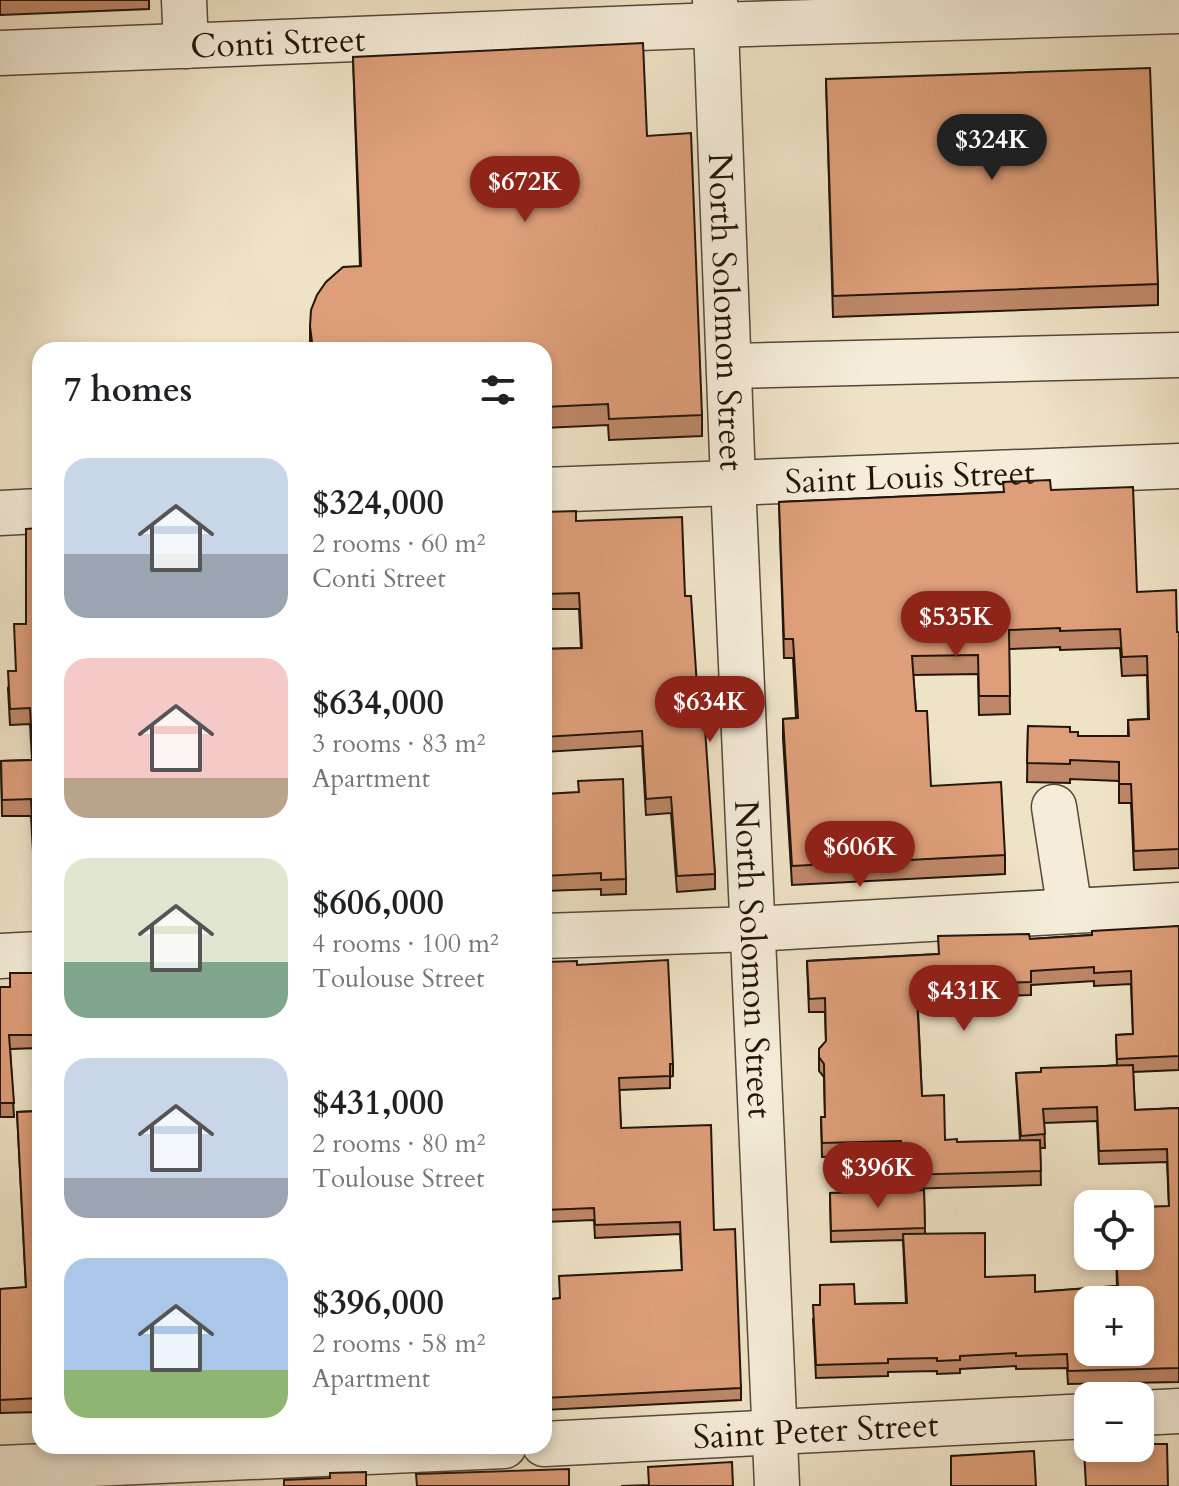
<!DOCTYPE html>
<html lang="en">
<head>
<meta charset="utf-8">
<style>
  :root { --surface:#fff; --page:#f2f2f2; --text:#202124; --muted:#757577; --accent:#8f2418 }
  body { margin:0; font-family:Cardo,serif; background:var(--page); color:var(--text); height:100vh; display:flex; flex-direction:column; font-size:30px; white-space:nowrap }
  * { box-sizing:border-box; margin:0 }
  p { font-size:26px; color:var(--muted) }
  .icon { flex:none; width:44px; height:44px; fill:none; stroke:currentColor; stroke-width:2; stroke-linecap:round; stroke-linejoin:round }
  .map { position:relative; flex:1; overflow:hidden }
  .details { position:absolute; left:32px; top:342px; width:520px; height:1112px; display:flex; flex-direction:column; background:var(--surface); border-radius:24px; box-shadow:0 4px 12px #0003 }
  .details>* { flex:none }
  .fabs { position:absolute; left:1074px; top:1190px; display:grid; gap:16px }
  .fabs a { display:grid; place-items:center; width:80px; height:80px; border-radius:16px; background:var(--surface); box-shadow:0 4px 12px #0003; font-size:40px }
  .price { position:absolute; translate:-50% -68px; padding:0 18px; border-radius:28px; background:var(--accent); color:#fff; font-size:26px; line-height:52px; filter:drop-shadow(0 2px 4px #0008) }
  .price::after { content:''; position:absolute; left:50%; top:48px; width:24px; height:18px; margin-left:-12px; background:inherit; clip-path:polygon(0 0,100% 0,50% 100%) }
  .price.current { background:#222; color:#fff }
  ul { padding:0; list-style:none }
  li { display:flex; align-items:center; gap:24px; height:200px; padding:0 32px }
  li span { display:grid; place-items:center; flex:none; width:224px; height:160px; border-radius:24px; color:#555 }
  li>.icon { margin-inline-start:auto }
  span .icon { width:96px; height:96px; fill:#fffc; stroke-width:1 }
  li b { font-size:34px }
  h2 { display:flex; justify-content:space-between; align-items:center; height:96px; padding:0 32px; font-size:34px }
  .map>svg:first-child { display:block }
  .lines { fill:none; stroke-linecap:round; stroke-linejoin:round }
  .minor-casing { stroke:#574839; stroke-width:47 }
  .minor { stroke:#f5edda; stroke-width:44 }
  .wall { fill:#be8868; stroke:#24150a; stroke-width:2; fill-rule:evenodd }
  .building { fill:#dd9e79; stroke:#24150a; stroke-width:2; fill-rule:evenodd }
  .labels { text-anchor:middle; stroke-width:8; stroke-linejoin:round; paint-order:stroke }
  .street-label { font-size:34px; fill:#24150a; stroke:#f5edda }
</style>
</head>
<body>
<div class="map">
<svg width="1179" height="1486" viewBox="0 0 1179 1486">
  <rect width="100%" height="100%" fill="#efe3c6"/>
  <filter id="stains"><feTurbulence type="fractalNoise" baseFrequency=".0025" numOctaves="4"/><feColorMatrix values="0 0 0 0 .2 0 0 0 0 .09 0 0 0 0 .02 0 0 0 .5 -.17"/></filter>
  <radialGradient id="worn" r=".72"><stop offset=".6" stop-color="#630" stop-opacity="0"/><stop offset="1" stop-color="#630" stop-opacity=".3"/></radialGradient>
  <g class="lines">
    <g class="minor-casing">
      <g id="minor">
        <path d="M 184,0 L 186,46"/>
        <path id="s1" d="M 715,0 L 733,482 L 777,1486"/>
        <path id="s2" d="M 0,53 L 716,25 L 1179,11"/>
        <path d="M 730,366 L 1179,355"/>
        <path id="s3" d="M 544,490 L 1179,466"/>
        <path d="M 0,513 L 40,511"/>
        <path d="M 1054,807 L 1070,911"/>
        <path d="M 544,936 L 752,929 L 1179,905"/>
        <path d="M 0,956 L 40,954"/>
        <path d="M 1140,1413 L 1179,1411"/>
        <path id="s4" d="M 544,1444 L 1088,1416"/>
        <path d="M 0,1468 L 504,1446"/>
      </g>
    </g>
    <use href="#minor" class="minor"/>
  </g>
  <g class="wall">
    <path d="M 0,0 L 149,0 L 149,9 L 0,15 Z"/>
    <path d="M 353,57 L 647,136 L 702,415 L 702,436 L 609,440 L 608,425 L 544,428 L 544,350 L 310,350 L 310,326 L 360,266 Z"/>
    <path d="M 826,79 L 1158,284 L 1158,305 L 833,317 Z"/>
    <path d="M 1051,490 L 1137,592 L 1177,632 L 1179,632 L 1179,868 L 1134,870 L 1131,803 L 1119,803 L 1119,781 L 1070,779 L 1070,783 L 1027,782 L 1028,726 L 1070,732 L 1078,736 L 1128,736 L 1128,720 L 1148,719 L 1147,675 L 1122,676 L 1120,648 L 1060,650 L 1060,647 L 1009,649 L 1010,714 L 979,715 L 978,674 L 913,675 L 916,711 L 931,786 L 1005,855 L 1005,874 L 792,885 L 783,738 L 783,719 L 796,718 L 793,658 L 784,658 L 779,502 Z"/>
    <path d="M 544,512 L 576,521 L 685,596 L 697,686 L 715,874 L 715,889 L 677,892 L 671,813 L 646,815 L 642,746 L 544,752 L 544,649 L 581,648 L 579,609 L 544,609 Z"/>
    <path d="M 40,528 L 40,870 L 34,870 L 31,816 L 2,816 L 1,761 L 32,760 L 30,724 L 10,725 L 8,688 L 16,671 L 26,624 Z"/>
    <path d="M 544,794 L 626,879 L 626,894 L 601,895 L 601,889 L 544,891 Z"/>
    <path d="M 1179,926 L 1179,1070 L 1133,1072 L 1135,1110 L 1179,1108 L 1179,1382 L 1068,1384 L 1067,1368 L 1016,1369 L 1016,1366 L 960,1369 L 960,1373 L 937,1374 L 937,1371 L 888,1372 L 888,1376 L 816,1378 L 813,1319 L 855,1304 L 906,1303 L 903,1240 L 831,1242 L 830,1193 L 924,1190 L 925,1233 L 985,1277 L 1035,1292 L 1117,1286 L 1116,1256 L 1140,1256 L 1169,1206 L 1167,1162 L 1099,1164 L 1097,1121 L 1044,1123 L 1045,1148 L 1040,1148 L 1041,1185 L 903,1189 L 901,1154 L 822,1157 L 821,1117 L 825,1117 L 824,1077 L 819,1071 L 819,1049 L 826,1042 L 825,1012 L 809,1012 L 807,961 L 939,954 L 1030,939 L 1092,935 ZM 1094,981 L 1094,986 L 1131,984 L 1133,1034 L 1116,1035 L 1117,1065 L 1041,1072 L 1016,1073 L 1020,1141 L 957,1142 L 945,1140 L 922,1096 L 918,1011 L 924,1011 L 924,998 L 1031,995 L 1031,985 Z"/>
    <path d="M 544,962 L 577,965 L 673,1064 L 673,1076 L 670,1077 L 670,1088 L 619,1090 L 621,1128 L 714,1230 L 741,1388 L 741,1400 L 544,1410 L 544,1300 L 560,1298 L 682,1270 L 680,1234 L 595,1238 L 594,1220 L 544,1222 Z"/>
    <path d="M 40,973 L 40,1048 L 10,1049 L 14,1117 L 0,1117 L 0,987 L 10,987 Z"/>
    <path d="M 40,1111 L 40,1412 L 0,1413 L 0,1289 L 26,1288 L 17,1112 Z"/>
  </g>
  <g class="building">
    <path d="M 643,43 L 647,136 L 691,133 L 702,415 L 609,419 L 608,404 L 544,407 L 544,350 L 316,350 L 312,342 L 310,326 L 311,310 L 317,295 L 326,282 L 343,267 L 361,266 L 353,57 Z"/>
    <path d="M 1150,68 L 1158,284 L 833,296 L 826,79 Z"/>
    <path d="M 1050,480 L 1051,490 L 1133,487 L 1137,592 L 1176,590 L 1177,632 L 1179,632 L 1179,849 L 1134,851 L 1131,784 L 1119,784 L 1119,762 L 1070,760 L 1070,764 L 1027,763 L 1028,726 L 1070,727 L 1070,732 L 1078,732 L 1078,736 L 1129,736 L 1128,720 L 1149,719 L 1147,656 L 1122,657 L 1120,629 L 1060,631 L 1060,628 L 1009,630 L 1010,696 L 979,696 L 978,655 L 912,656 L 916,711 L 927,711 L 931,786 L 1001,782 L 1005,855 L 792,866 L 783,719 L 798,718 L 793,639 L 784,639 L 779,502 L 1004,492 L 1003,482 Z"/>
    <path d="M 576,511 L 576,521 L 682,517 L 685,596 L 691,596 L 697,686 L 702,685 L 715,874 L 677,876 L 671,797 L 646,799 L 642,731 L 544,737 L 544,649 L 582,648 L 579,593 L 544,594 L 544,512 Z"/>
    <path d="M 40,528 L 40,854 L 34,854 L 31,799 L 2,800 L 1,761 L 33,760 L 30,708 L 10,709 L 8,671 L 16,671 L 14,624 L 26,624 L 26,529 Z"/>
    <path d="M 623,779 L 626,879 L 601,880 L 601,873 L 544,876 L 544,794 L 579,792 L 578,781 Z"/>
    <path d="M 1179,926 L 1179,1056 L 1117,1059 L 1116,1035 L 1133,1034 L 1131,971 L 1094,973 L 1094,967 L 1031,971 L 1031,982 L 923,985 L 924,998 L 917,998 L 922,1096 L 944,1095 L 945,1140 L 957,1139 L 957,1142 L 1040,1140 L 1041,1171 L 903,1175 L 901,1141 L 822,1143 L 821,1117 L 825,1117 L 824,1064 L 819,1057 L 819,1049 L 826,1041 L 825,998 L 809,999 L 807,961 L 939,954 L 938,936 L 1029,934 L 1030,939 L 1092,935 L 1092,931 Z"/>
    <path d="M 668,960 L 673,1064 L 670,1064 L 670,1076 L 619,1078 L 621,1128 L 711,1125 L 714,1230 L 735,1229 L 741,1388 L 544,1398 L 544,1300 L 560,1298 L 559,1276 L 682,1270 L 680,1222 L 595,1225 L 594,1208 L 544,1210 L 544,962 L 577,961 L 577,965 Z"/>
    <path d="M 10,973 L 40,973 L 40,1035 L 9,1035 L 14,1103 L 0,1103 L 0,987 L 10,987 Z"/>
    <path d="M 1133,1065 L 1135,1110 L 1179,1108 L 1179,1368 L 1068,1371 L 1067,1354 L 1016,1356 L 1016,1353 L 960,1356 L 960,1360 L 937,1361 L 937,1358 L 888,1359 L 888,1363 L 816,1365 L 813,1305 L 820,1305 L 820,1285 L 854,1284 L 855,1304 L 907,1303 L 903,1234 L 985,1233 L 985,1277 L 1035,1275 L 1035,1292 L 1118,1286 L 1116,1256 L 1140,1256 L 1140,1207 L 1169,1206 L 1167,1149 L 1099,1151 L 1097,1107 L 1043,1109 L 1045,1134 L 1021,1136 L 1016,1073 L 1041,1072 L 1041,1068 ZM 1088,1300 L 1140,1300 L 1140,1352 L 1088,1352 Z"/>
    <path d="M 40,1111 L 40,1398 L 0,1400 L 0,1289 L 26,1287 L 17,1112 Z"/>
    <path d="M 924,1190 L 925,1228 L 831,1231 L 830,1193 Z"/>
    <path d="M 1140,1444 L 1167,1444 L 1168,1486 L 1086,1486 L 1084,1450 L 1102,1448 L 1140,1448 Z"/>
    <path d="M 1034,1451 L 1036,1486 L 951,1486 L 951,1456 Z"/>
    <path d="M 732,1462 L 733,1486 L 621,1486 L 649,1485 L 648,1467 Z"/>
    <path d="M 569,1469 L 569,1486 L 417,1486 L 416,1474 Z"/>
    <path d="M 366,1472 L 366,1486 L 284,1486 L 284,1480 L 330,1478 L 330,1473 Z"/>
  </g>
  <g class="labels">
    <g class="street-label">
      <text dy="12" stroke="none"><textPath href="#s2" startOffset="278">Conti Street</textPath></text>
      <text dy="12" stroke="none"><textPath href="#s1" startOffset="312">North Solomon Street</textPath></text>
      <text dy="12" stroke="none"><textPath href="#s3" startOffset="366">Saint Louis Street</textPath></text>
      <text dy="12" stroke="none"><textPath href="#s1" startOffset="960">North Solomon Street</textPath></text>
      <text dy="12" stroke="none"><textPath href="#s4" startOffset="272">Saint Peter Street</textPath></text>
    </g>
  </g>
  <rect width="100%" height="100%" filter="url(#stains)"/>
  <rect width="100%" height="100%" fill="url(#worn)"/>
</svg>
<div class="fabs">
<a><svg class="icon" aria-label="locate" viewBox="0 0 24 24"><circle cx="12" cy="12" r="6"/><path d="M12 2v4M12 18v4M2 12h4M18 12h4"/></svg></a>
<a>+</a>
<a>−</a>
</div>
<b class="price current" style="left:992px;top:182px">$324K</b>
<b class="price" style="left:525px;top:224px">$672K</b>
<b class="price" style="left:956px;top:659px">$535K</b>
<b class="price" style="left:710px;top:744px">$634K</b>
<b class="price" style="left:860px;top:889px">$606K</b>
<b class="price" style="left:964px;top:1033px">$431K</b>
<b class="price" style="left:878px;top:1210px">$396K</b>
<section class="details">
<h2>7 homes<svg class="icon" aria-label="filters" viewBox="0 0 24 24"><path d="M4 7h16M4 17h16"/><circle cx="9" cy="7" r="2"/><circle cx="15" cy="17" r="2"/></svg></h2>
<ul>
<li><span style="background:linear-gradient(#c9d6e8 60%,#9aa5b1 0)"><svg class="icon" aria-label="home" viewBox="0 0 24 24"><path d="M3 11l9-7 9 7M6 9v11h12V9"/></svg></span><div><b>$324,000</b><p>2 rooms · 60 m²</p><p>Conti Street</p></div></li>
<li><span style="background:linear-gradient(#f6c9c9 75%,#b9a48a 0)"><svg class="icon" aria-label="home" viewBox="0 0 24 24"><path d="M3 11l9-7 9 7M6 9v11h12V9"/></svg></span><div><b>$634,000</b><p>3 rooms · 83 m²</p><p>Apartment</p></div></li>
<li><span style="background:linear-gradient(#dfe7d0 65%,#7fa58c 0)"><svg class="icon" aria-label="home" viewBox="0 0 24 24"><path d="M3 11l9-7 9 7M6 9v11h12V9"/></svg></span><div><b>$606,000</b><p>4 rooms · 100 m²</p><p>Toulouse Street</p></div></li>
<li><span style="background:linear-gradient(#c9d6e8 75%,#9aa5b1 0)"><svg class="icon" aria-label="home" viewBox="0 0 24 24"><path d="M3 11l9-7 9 7M6 9v11h12V9"/></svg></span><div><b>$431,000</b><p>2 rooms · 80 m²</p><p>Toulouse Street</p></div></li>
<li><span style="background:linear-gradient(#a9c7e8 70%,#8fb573 0)"><svg class="icon" aria-label="home" viewBox="0 0 24 24"><path d="M3 11l9-7 9 7M6 9v11h12V9"/></svg></span><div><b>$396,000</b><p>2 rooms · 58 m²</p><p>Apartment</p></div></li>
</ul>
</section>
</div>
</body>
</html>
